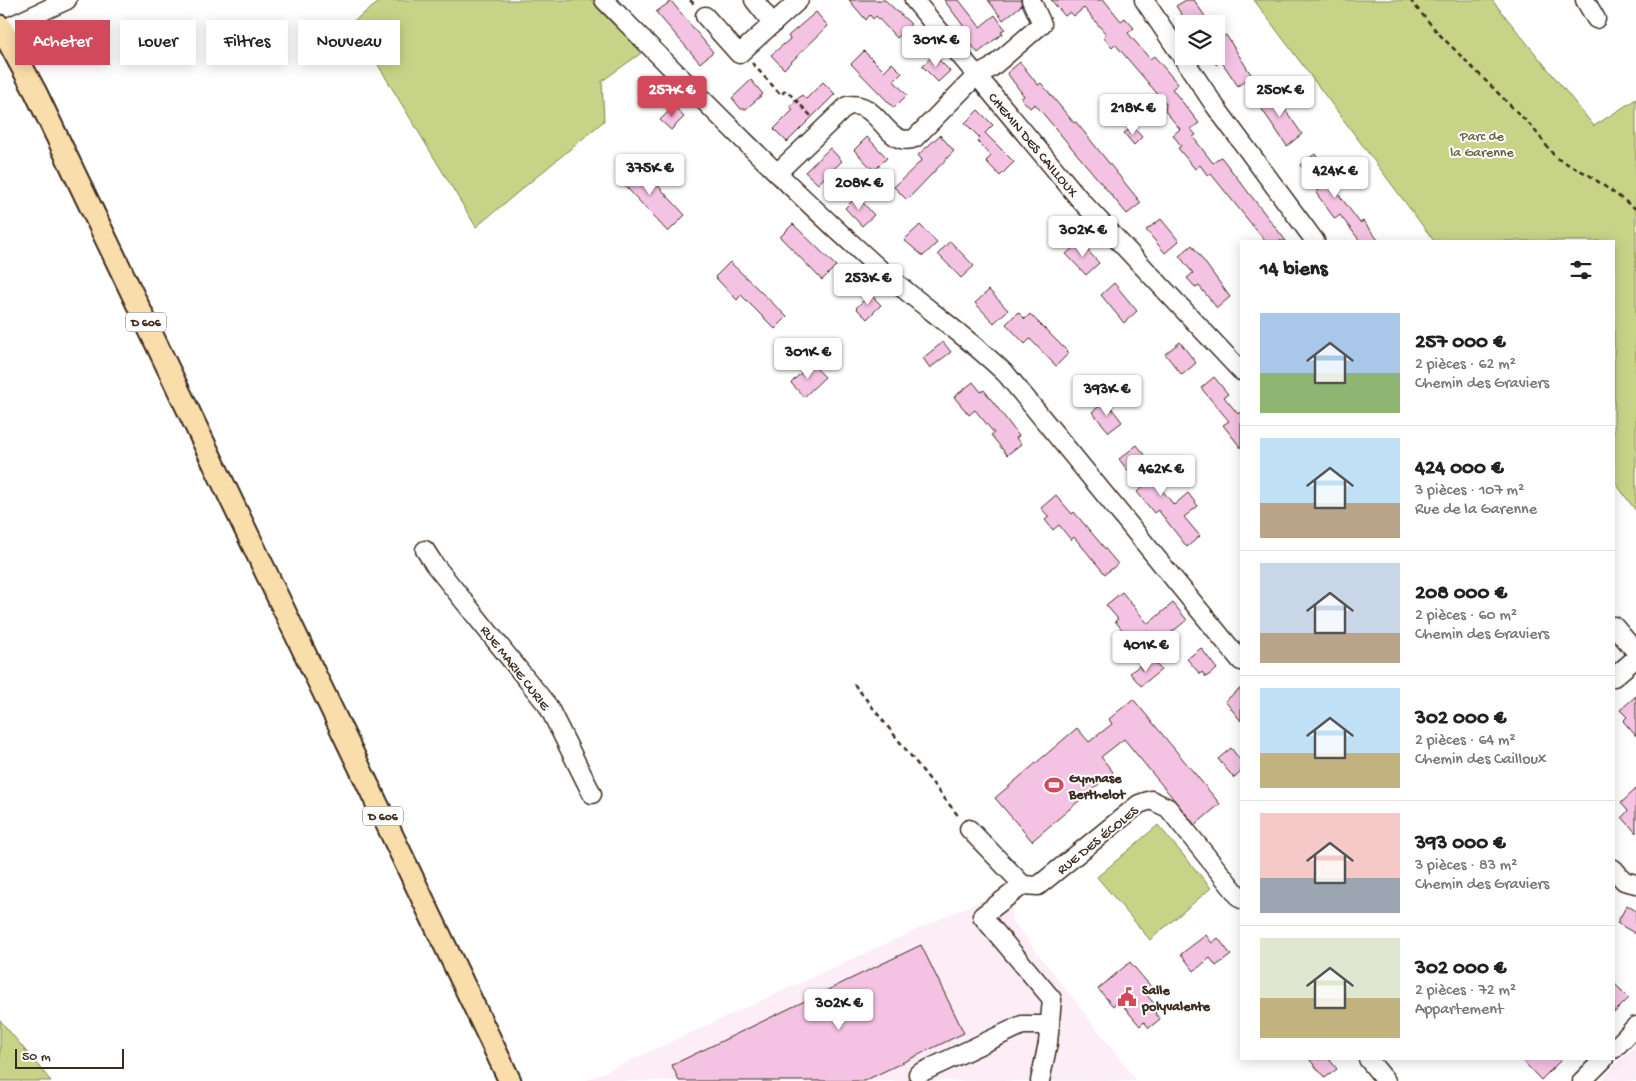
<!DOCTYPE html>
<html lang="fr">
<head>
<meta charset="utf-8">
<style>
  :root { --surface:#fff; --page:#f2f2f2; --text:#222; --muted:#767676; --line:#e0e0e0; --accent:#d1495b }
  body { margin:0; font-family:"Gochi Hand",sans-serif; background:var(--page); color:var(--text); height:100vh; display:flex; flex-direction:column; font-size:19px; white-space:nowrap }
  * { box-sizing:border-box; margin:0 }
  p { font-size:16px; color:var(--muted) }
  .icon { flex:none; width:28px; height:28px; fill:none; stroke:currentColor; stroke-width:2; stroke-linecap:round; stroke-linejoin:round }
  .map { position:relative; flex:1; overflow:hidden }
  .details { position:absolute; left:1240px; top:240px; width:375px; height:820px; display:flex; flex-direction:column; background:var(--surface); border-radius:0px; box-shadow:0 2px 12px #0003 }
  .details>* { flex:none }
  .banner { position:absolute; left:15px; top:20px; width:475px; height:45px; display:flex; gap:10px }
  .tools { position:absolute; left:1175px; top:15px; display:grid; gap:10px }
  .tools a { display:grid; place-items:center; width:50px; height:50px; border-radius:0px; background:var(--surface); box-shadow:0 2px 12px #0003; font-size:25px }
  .scale { position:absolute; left:15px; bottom:12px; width:109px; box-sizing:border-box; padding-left:5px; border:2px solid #3b2a1e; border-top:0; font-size:14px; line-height:18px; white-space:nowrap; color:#3b2a1e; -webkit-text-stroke:4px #fff; paint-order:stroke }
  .price { position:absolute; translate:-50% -42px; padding:0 11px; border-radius:5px; background:#fff; color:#222; font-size:16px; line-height:32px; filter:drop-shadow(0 1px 2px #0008) }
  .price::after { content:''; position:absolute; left:50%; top:30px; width:15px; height:11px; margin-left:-8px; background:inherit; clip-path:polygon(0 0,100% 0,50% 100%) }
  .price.current { background:var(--accent); color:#fff }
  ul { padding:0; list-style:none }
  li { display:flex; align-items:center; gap:15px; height:125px; padding:0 20px }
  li+li { border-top:1px solid var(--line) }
  li span { display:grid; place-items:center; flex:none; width:140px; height:100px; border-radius:0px; color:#555 }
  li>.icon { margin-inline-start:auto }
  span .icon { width:60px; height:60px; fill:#fffc; stroke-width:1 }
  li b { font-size:21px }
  h2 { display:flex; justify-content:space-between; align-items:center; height:60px; padding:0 20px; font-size:21px }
  .chip { padding:0 18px; border-radius:0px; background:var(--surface); box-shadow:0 2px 12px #0003; font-size:18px; line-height:45px }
  .chip.current { background:var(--accent); color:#fff }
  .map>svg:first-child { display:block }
  .built { fill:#fcedf6 }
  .green { fill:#c7d487; stroke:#817f52 }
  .building { fill:#f4c2e2; stroke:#3b2a1e }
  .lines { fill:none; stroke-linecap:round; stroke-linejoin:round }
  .minor-casing { stroke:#3b2a1e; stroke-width:21 }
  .major-casing { stroke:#3b2a1e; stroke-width:25 }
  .path { stroke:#3b2a1e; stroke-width:2.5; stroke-dasharray:5 4; stroke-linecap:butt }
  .minor { stroke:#fff; stroke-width:18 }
  .major { stroke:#f9deab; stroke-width:21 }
  .labels { text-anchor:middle; stroke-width:4; stroke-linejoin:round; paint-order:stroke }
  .shield { fill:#fff; stroke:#766a62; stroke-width:1 }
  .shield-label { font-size:12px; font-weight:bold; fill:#3b2a1e }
  .park-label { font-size:14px; fill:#655d3e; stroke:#fff }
  .street-label { font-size:14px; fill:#3b2a1e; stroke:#fff }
  .poi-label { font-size:14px; font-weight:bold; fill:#3b2a1e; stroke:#fff; text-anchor:start }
</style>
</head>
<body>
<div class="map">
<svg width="1636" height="1081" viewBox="0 0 1636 1081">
  <rect width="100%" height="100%" fill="#fff"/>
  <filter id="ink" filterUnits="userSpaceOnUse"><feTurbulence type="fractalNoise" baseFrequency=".02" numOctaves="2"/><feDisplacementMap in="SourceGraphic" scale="10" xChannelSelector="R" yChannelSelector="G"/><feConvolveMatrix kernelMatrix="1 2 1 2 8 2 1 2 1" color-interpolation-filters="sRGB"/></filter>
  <g filter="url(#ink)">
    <g class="built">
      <path d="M 1015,885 L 1011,919 L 1137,1081 L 585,1081 Z"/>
      <path d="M 1636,1045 L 1636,1081 L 1601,1081 L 1606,1075 Z"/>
    </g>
    <g class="green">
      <path d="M 382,0 L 596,0 L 644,51 L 602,81 L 604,121 L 476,227 L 352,22 Z"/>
      <path d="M 1254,0 L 1492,0 L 1594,126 L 1636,99 L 1636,511 L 1614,481 L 1614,241 L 1434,241 Z"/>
      <path d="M 1158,825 L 1211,888 L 1150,940 L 1097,877 Z"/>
      <path d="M 0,1020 L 51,1081 L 0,1081 Z"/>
    </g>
    <g class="building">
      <path d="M 849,0 L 885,0 L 911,24 L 897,38 L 876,16 L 873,19 L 870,15 L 866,20 Z"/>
      <path d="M 944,0 L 959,0 L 980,27 L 995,15 L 1005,29 L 1001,31 L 1003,33 L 978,53 L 966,38 L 970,35 Z"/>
      <path d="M 988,0 L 1021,0 L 1022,5 L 1003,20 Z"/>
      <path d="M 1051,0 L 1104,0 L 1121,21 L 1125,18 L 1134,28 L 1128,33 L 1150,59 L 1154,56 L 1178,84 L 1172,89 L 1199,123 L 1191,129 L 1196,135 L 1193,137 L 1213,163 L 1221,157 L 1286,241 L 1265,241 L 1211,174 L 1208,176 L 1200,165 L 1195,169 L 1178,148 L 1181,146 L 1173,135 L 1180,129 L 1165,111 L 1166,104 L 1115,44 L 1112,47 L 1103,37 L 1106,34 L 1084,8 L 1074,16 L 1070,12 L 1065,16 Z"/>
      <path d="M 1186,0 L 1194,0 L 1210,24 L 1188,24 L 1176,6 Z"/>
      <path d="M 671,1 L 713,52 L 700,63 L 656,12 Z"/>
      <path d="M 816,12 L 828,26 L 784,69 L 771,55 L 790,39 L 788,36 Z"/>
      <path d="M 1226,35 L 1252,76 L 1238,86 L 1221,61 L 1216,65 L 1216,41 Z"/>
      <path d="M 864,51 L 884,71 L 892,63 L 902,73 L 894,81 L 907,95 L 894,108 L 851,64 Z"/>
      <path d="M 934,55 L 950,71 L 938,82 L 922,66 Z"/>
      <path d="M 1020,62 L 1038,85 L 1041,83 L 1074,123 L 1076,122 L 1141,203 L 1127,214 L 1035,104 L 1030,108 L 1021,98 L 1024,96 L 1007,73 Z"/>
      <path d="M 751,80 L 763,94 L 746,109 L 741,109 L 732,98 Z"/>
      <path d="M 823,82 L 835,94 L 787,142 L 774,129 L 793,110 L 790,106 L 802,95 L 806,99 Z"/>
      <path d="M 1272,91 L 1302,134 L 1287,146 L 1257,102 Z"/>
      <path d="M 674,106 L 684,117 L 671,130 L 660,120 Z"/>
      <path d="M 978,110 L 993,125 L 985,133 L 1014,162 L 1000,176 L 986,161 L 991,156 L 977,141 L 980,138 L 965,123 Z"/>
      <path d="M 1133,127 L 1142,137 L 1134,145 L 1124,133 Z"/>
      <path d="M 940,135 L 954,151 L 907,200 L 894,187 L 922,160 L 918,155 Z"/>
      <path d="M 867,137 L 887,158 L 874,171 L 854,150 Z"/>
      <path d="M 830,148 L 842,161 L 818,184 L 805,172 Z"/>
      <path d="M 1315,154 L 1328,173 L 1325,176 L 1360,223 L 1363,221 L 1379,241 L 1360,241 L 1340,215 L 1335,219 L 1316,193 L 1319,190 L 1300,165 Z"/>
      <path d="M 633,159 L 685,215 L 668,232 L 616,176 Z"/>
      <path d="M 857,196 L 874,215 L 862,226 L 845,208 Z"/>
      <path d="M 1161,219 L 1179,241 L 1165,253 L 1146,230 Z"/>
      <path d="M 793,224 L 836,266 L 822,280 L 780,237 Z"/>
      <path d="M 920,225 L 937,243 L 923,256 L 904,240 Z"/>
      <path d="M 950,241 L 974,266 L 961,278 L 938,254 Z"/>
      <path d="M 1080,242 L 1099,263 L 1086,275 L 1066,254 Z"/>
      <path d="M 1192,245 L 1230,297 L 1217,308 L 1199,286 L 1196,288 L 1187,278 L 1193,273 L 1179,256 Z"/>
      <path d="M 730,262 L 787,317 L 775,329 L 741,295 L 737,300 L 715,277 Z"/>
      <path d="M 1114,283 L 1137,311 L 1124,323 L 1101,295 Z"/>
      <path d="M 989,290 L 1008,310 L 994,323 L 975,303 Z"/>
      <path d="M 870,294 L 881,305 L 867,319 L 856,308 Z"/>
      <path d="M 1018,312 L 1025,319 L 1030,314 L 1069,353 L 1056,366 L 1030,339 L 1025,344 L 1006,324 Z"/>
      <path d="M 943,342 L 951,352 L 930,368 L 923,358 Z"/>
      <path d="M 1180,342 L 1196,363 L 1182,375 L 1165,354 Z"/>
      <path d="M 811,363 L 825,377 L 804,397 L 791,383 Z"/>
      <path d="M 1214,377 L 1228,394 L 1224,397 L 1238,414 L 1241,411 L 1241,448 L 1223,425 L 1229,421 L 1201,388 Z"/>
      <path d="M 973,382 L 981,392 L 984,390 L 1019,436 L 1016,438 L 1021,444 L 1007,455 L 991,435 L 994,433 L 975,410 L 969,415 L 954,397 Z"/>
      <path d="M 1106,401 L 1122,422 L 1109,432 L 1092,412 Z"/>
      <path d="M 1137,445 L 1155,468 L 1149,474 L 1174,505 L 1188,493 L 1198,506 L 1184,517 L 1200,536 L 1187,547 L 1158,510 L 1154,513 L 1137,492 L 1144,486 L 1131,469 L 1128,471 L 1119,459 Z"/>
      <path d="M 1056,495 L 1072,514 L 1074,512 L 1118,564 L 1105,574 L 1074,537 L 1071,540 L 1059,525 L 1053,530 L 1045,520 L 1049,517 L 1041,508 Z"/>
      <path d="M 1122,592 L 1148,624 L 1173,603 L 1187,620 L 1157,644 L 1147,631 L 1133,643 L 1115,621 L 1118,619 L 1106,605 Z"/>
      <path d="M 1201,648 L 1217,669 L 1206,677 L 1202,672 L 1200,674 L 1187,659 Z"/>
      <path d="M 1153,660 L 1161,670 L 1141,686 L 1130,673 L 1139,666 L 1142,670 Z"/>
      <path d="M 1241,688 L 1241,721 L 1225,701 Z"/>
      <path d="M 1636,696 L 1636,736 L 1623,721 L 1627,717 L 1620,710 Z"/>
      <path d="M 1133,699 L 1220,804 L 1195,825 L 1124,739 L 1101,757 L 1113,772 L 1032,841 L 995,798 L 1077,728 L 1089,742 L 1112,724 L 1109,719 Z"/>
      <path d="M 1231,748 L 1241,761 L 1241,772 L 1234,778 L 1218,759 Z"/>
      <path d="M 1636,789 L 1636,833 L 1622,817 L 1628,811 L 1621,803 Z"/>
      <path d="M 1627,905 L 1636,911 L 1636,934 L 1617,923 Z"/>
      <path d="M 1206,935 L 1212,943 L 1218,938 L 1231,955 L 1216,966 L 1210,958 L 1194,971 L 1181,954 Z"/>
      <path d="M 921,945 L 964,1033 L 864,1081 L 679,1081 L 672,1065 Z"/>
      <path d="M 1130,962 L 1152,988 L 1145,993 L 1159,1009 L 1155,1013 L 1160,1019 L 1149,1028 L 1144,1022 L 1140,1026 L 1119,1001 L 1113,1006 L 1098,989 Z"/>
      <path d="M 1614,983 L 1629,998 L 1614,1013 Z"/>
      <path d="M 1309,1059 L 1329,1059 L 1337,1069 L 1325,1078 Z"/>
      <path d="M 1521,1059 L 1562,1059 L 1541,1080 Z"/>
    </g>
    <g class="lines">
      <g class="minor-casing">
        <g id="minor">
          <path d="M 604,0 C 692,89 780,179 873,263 C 916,302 965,334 1007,375 L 1241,661"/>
          <path d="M 754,0 L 773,24"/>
          <path d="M 914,0 L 1082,202 L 1241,371"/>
          <path d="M 1144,0 L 1215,106 L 1315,241"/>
          <path d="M 1585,0 L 1596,19"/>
          <path d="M 705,16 L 739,54 L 799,0"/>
          <path d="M 2,30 L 67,0"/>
          <path d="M 777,173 L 847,106 C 879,98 886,150 915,138 L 976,76 L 991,68 L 1042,24 L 1031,0"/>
          <path d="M 425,550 L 434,564 L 548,706 L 592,794"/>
          <path d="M 1614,626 L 1636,652"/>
          <path d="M 1614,677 L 1636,658"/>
          <path d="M 969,829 L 1023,885"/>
          <path d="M 1614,869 L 1624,881 L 1636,884"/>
          <path d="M 1614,1049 L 1636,1026"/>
          <path d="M 1368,1059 L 1386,1081"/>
          <path d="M 918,1074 L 1022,1025 L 1050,1025"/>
          <path d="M 1040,1081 L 1048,1043 L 1052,999 L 982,916 L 1023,885 L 1038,886 L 1139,804 L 1151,800 L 1168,808 L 1241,899"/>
          <path d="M 1582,1081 L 1604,1059"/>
        </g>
      </g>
      <g class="major-casing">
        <path id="major" d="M 0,26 L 36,93 L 510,1081"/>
      </g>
      <g class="path">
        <path d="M 690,0 L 696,6"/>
        <path d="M 1410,0 L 1439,34 L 1533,128 L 1556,158 L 1589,175 L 1636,209"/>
        <path d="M 752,63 L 781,95 L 786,90 L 812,117"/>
        <path d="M 854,684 L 960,818"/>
      </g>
      <use href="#minor" class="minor"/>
      <use href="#major" class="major"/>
    </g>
  </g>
  <defs>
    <g id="stadium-bare" transform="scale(1.5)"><path d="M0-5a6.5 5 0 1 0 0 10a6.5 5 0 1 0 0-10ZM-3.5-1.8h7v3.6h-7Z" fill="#d1495b" stroke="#fff" stroke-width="2.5" paint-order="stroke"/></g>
    <g id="civic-bare" transform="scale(1.5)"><path d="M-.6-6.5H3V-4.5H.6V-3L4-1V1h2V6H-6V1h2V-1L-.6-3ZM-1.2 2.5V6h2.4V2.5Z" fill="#d1495b" stroke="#fff" stroke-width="2.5" paint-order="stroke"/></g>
  </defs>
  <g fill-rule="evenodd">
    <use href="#stadium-bare" x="1054" y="785"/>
    <use href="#civic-bare" x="1127" y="997"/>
  </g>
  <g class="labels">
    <g class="shield">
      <rect x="126" y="312.5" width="40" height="19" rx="4"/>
      <rect x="363" y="806.5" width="40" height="19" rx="4"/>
    </g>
    <g class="shield-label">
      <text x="146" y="326">D 606</text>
      <text x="383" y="820">D 606</text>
    </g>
    <g class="park-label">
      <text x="1482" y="140">Parc de<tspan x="1482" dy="16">la Garenne</tspan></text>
    </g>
    <g class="street-label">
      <text transform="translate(1034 144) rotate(50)" y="5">CHEMIN DES CAILLOUX</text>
      <text transform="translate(516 667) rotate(52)" y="5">RUE MARIE CURIE</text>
      <text transform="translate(1097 839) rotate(-39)" y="5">RUE DES ÉCOLES</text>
    </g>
    <g class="poi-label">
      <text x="1069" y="782">Gymnase<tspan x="1069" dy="16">Berthelot</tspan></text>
      <text x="1142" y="994">Salle<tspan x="1142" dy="16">polyvalente</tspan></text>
    </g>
  </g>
</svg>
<div class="tools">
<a><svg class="icon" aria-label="layers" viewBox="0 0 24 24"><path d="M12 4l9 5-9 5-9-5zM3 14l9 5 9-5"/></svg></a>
</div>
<div class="scale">50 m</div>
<b class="price" style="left:936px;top:68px">301K €</b>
<b class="price current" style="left:672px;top:118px">257K €</b>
<b class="price" style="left:1280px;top:118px">250K €</b>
<b class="price" style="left:1133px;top:136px">218K €</b>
<b class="price" style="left:650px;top:196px">375K €</b>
<b class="price" style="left:1335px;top:199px">424K €</b>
<b class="price" style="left:859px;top:211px">208K €</b>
<b class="price" style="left:1083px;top:258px">302K €</b>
<b class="price" style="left:868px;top:306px">253K €</b>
<b class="price" style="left:808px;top:380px">301K €</b>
<b class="price" style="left:1107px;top:417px">393K €</b>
<b class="price" style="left:1161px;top:497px">462K €</b>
<b class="price" style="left:1146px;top:673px">401K €</b>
<b class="price" style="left:839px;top:1031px">302K €</b>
<div class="banner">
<a class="chip current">Acheter</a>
<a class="chip">Louer</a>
<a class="chip">Filtres</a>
<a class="chip">Nouveau</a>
</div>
<section class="details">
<h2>14 biens<svg class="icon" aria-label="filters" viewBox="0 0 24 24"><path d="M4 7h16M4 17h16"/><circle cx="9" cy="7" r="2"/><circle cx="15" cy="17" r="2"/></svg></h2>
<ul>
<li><span style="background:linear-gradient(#a9c7e8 60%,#8fb573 0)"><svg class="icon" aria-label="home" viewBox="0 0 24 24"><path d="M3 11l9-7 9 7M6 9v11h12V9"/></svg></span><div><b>257 000 €</b><p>2 pièces · 62 m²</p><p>Chemin des Graviers</p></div></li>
<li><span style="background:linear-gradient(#bfe0f5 65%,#b9a48a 0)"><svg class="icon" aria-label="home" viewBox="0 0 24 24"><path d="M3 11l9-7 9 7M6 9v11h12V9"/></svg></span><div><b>424 000 €</b><p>3 pièces · 107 m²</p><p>Rue de la Garenne</p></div></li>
<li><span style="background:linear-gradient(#c9d6e8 70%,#b9a48a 0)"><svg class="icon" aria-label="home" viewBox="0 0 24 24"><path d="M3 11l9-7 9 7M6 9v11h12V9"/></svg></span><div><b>208 000 €</b><p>2 pièces · 60 m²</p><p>Chemin des Graviers</p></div></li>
<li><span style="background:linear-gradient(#bfe0f5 65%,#c2b280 0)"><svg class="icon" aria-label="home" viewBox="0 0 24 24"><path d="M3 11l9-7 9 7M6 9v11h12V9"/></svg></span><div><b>302 000 €</b><p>2 pièces · 64 m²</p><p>Chemin des Cailloux</p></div></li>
<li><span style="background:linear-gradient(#f6c9c9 65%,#9aa5b1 0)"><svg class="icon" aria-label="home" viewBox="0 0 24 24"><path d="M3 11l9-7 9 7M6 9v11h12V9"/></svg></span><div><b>393 000 €</b><p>3 pièces · 83 m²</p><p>Chemin des Graviers</p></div></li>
<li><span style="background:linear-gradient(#dfe7d0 60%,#c2b280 0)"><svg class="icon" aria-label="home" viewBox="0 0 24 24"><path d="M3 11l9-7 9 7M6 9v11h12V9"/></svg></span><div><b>302 000 €</b><p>2 pièces · 72 m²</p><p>Appartement</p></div></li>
</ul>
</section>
</div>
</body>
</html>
